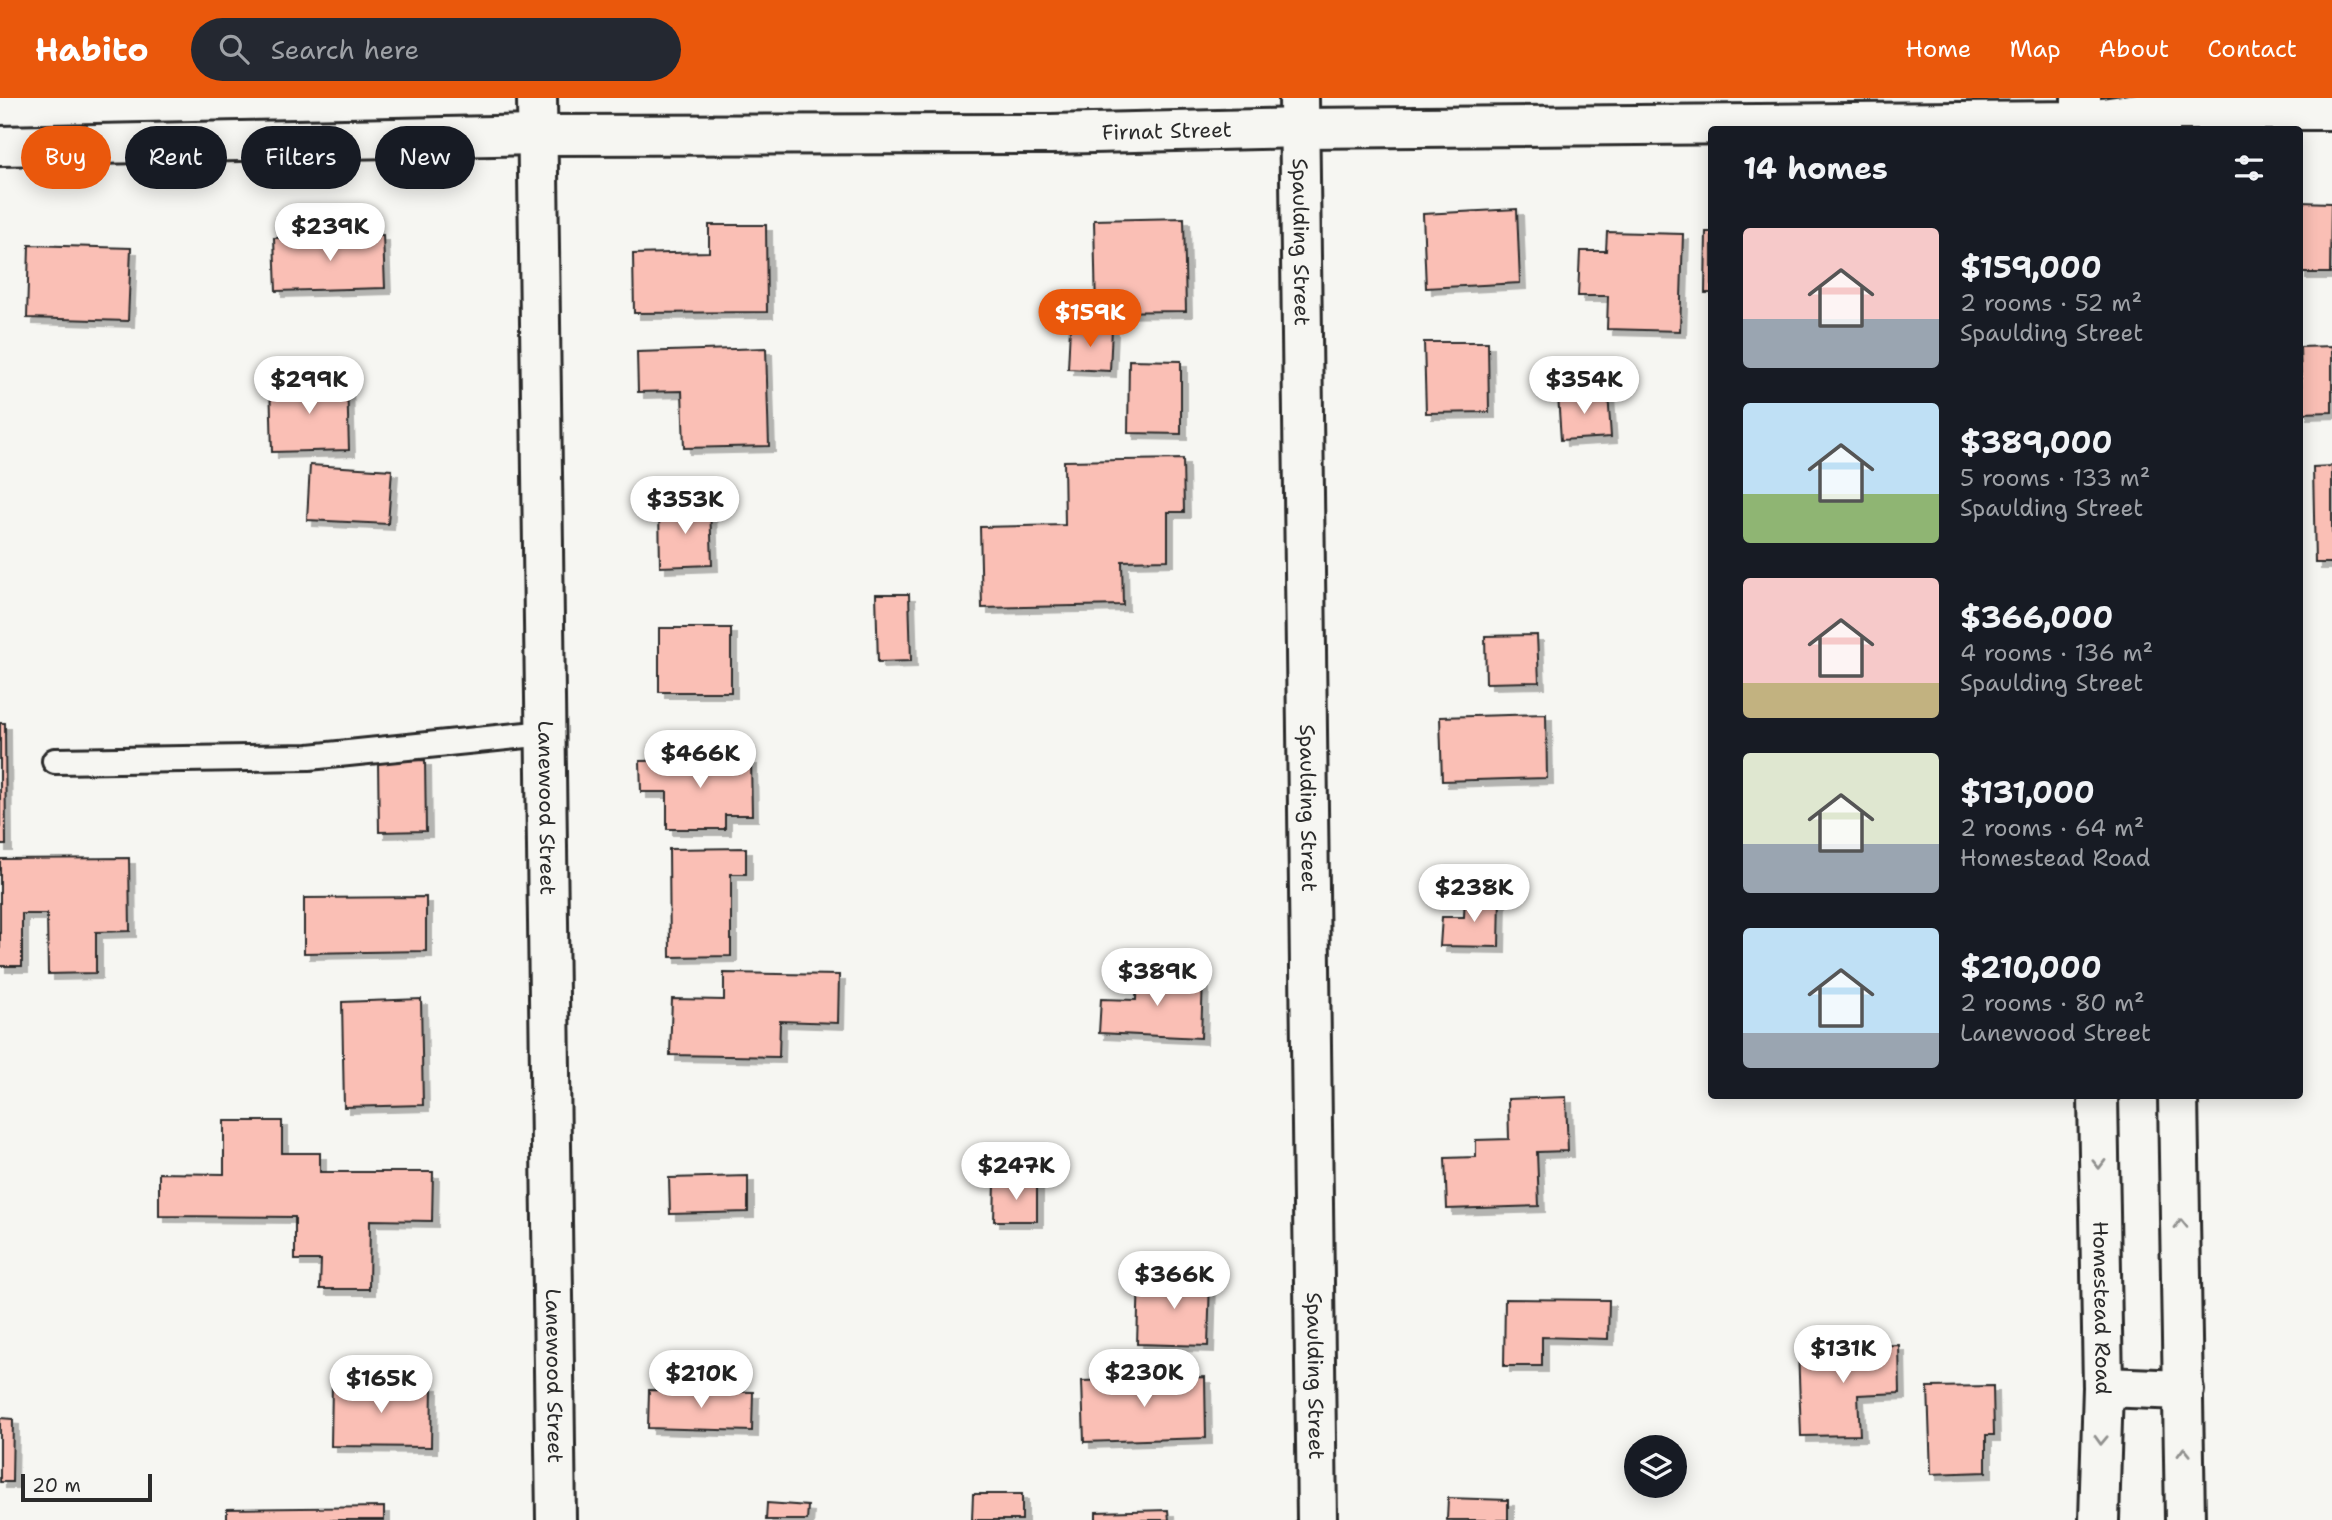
<!DOCTYPE html>
<html lang="en">
<head>
<meta charset="utf-8">
<style>
  :root { --surface:#171b24; --page:#242831; --text:#f1f3f6; --muted:#9ea1a6; --accent:#ea580c }
  body { margin:0; font-family:"Shantell Sans",sans-serif; background:var(--page); color:var(--text); height:100vh; display:flex; flex-direction:column; font-size:26px; white-space:nowrap }
  * { box-sizing:border-box; margin:0 }
  p { font-size:23px; color:var(--muted) }
  .icon { flex:none; width:38px; height:38px; fill:none; stroke:currentColor; stroke-width:2; stroke-linecap:round; stroke-linejoin:round }
  .map { position:relative; flex:1; overflow:hidden }
  .sheet { position:absolute; left:1708px; top:28px; width:595px; height:973px; display:flex; flex-direction:column; background:var(--surface); border-radius:7px; box-shadow:0 4px 18px #0003 }
  .sheet>* { flex:none }
  .top-card { position:absolute; left:21px; top:28px; width:665px; height:63px; display:flex; gap:14px }
  .buttons { position:absolute; left:1624px; top:1337px; display:grid; gap:14px }
  .buttons a { display:grid; place-items:center; width:63px; height:63px; border-radius:50%; background:var(--surface); box-shadow:0 4px 18px #0003; font-size:35px }
  .scale { position:absolute; left:21px; bottom:18px; width:131px; box-sizing:border-box; padding-left:7px; border:4px solid #2b2b2b; border-top:0; font-size:19px; line-height:24px; white-space:nowrap; color:#2b2b2b; -webkit-text-stroke:5px #f6f6f2; paint-order:stroke }
  .price { position:absolute; translate:-50% -60px; padding:0 16px; border-radius:24px; background:#fff; color:#222; font-size:23px; line-height:46px; filter:drop-shadow(0 2px 4px #0008) }
  .price::after { content:''; position:absolute; left:50%; top:42px; width:21px; height:16px; margin-left:-10px; background:inherit; clip-path:polygon(0 0,100% 0,50% 100%) }
  .price.current { background:var(--accent); color:#fff }
  ul { padding:0; list-style:none }
  li { display:flex; align-items:center; gap:21px; height:175px; padding:0 35px }
  li span { display:grid; place-items:center; flex:none; width:196px; height:140px; border-radius:7px; color:#555 }
  li>.icon { margin-inline-start:auto }
  span .icon { width:84px; height:84px; fill:#fffc; stroke-width:1 }
  li b { font-size:30px }
  h2 { display:flex; justify-content:space-between; align-items:center; height:84px; padding:0 35px; font-size:30px }
  .tag { padding:0 24px; border-radius:32px; background:var(--surface); box-shadow:0 4px 18px #0003; font-size:24px; line-height:63px }
  .tag.current { background:var(--accent); color:#fff }
  header { display:flex; align-items:center; gap:42px; box-sizing:border-box; height:98px; padding:0 35px; background:var(--accent); color:#fff }
  header strong { font-size:33px }
  nav { display:flex; gap:38px; margin-inline-start:auto; font-size:24px }
  .search { width:490px; height:63px; background:var(--page); display:flex; align-items:center; gap:18px; box-sizing:border-box; padding:0 24px; border-radius:38px; color:var(--muted); font-size:26px }
  .map>svg:first-child { display:block }
  .building { fill:#fabfb5; stroke:#2b2b2b; stroke-width:2; filter:url(#shadow) }
  .lines { fill:none; stroke-linecap:round; stroke-linejoin:round }
  .lane-casing { stroke:#2b2b2b; stroke-width:30 }
  .street-casing { stroke:#2b2b2b; stroke-width:44 }
  .secondary-casing { stroke:#2b2b2b; stroke-width:44 }
  .lane { stroke:#f6f6f2; stroke-width:24 }
  .street { stroke:#f6f6f2; stroke-width:38 }
  .secondary { stroke:#f6f6f2; stroke-width:38 }
  .oneway { stroke:#90908e }
  .labels { text-anchor:middle; stroke-width:7; stroke-linejoin:round; paint-order:stroke }
  .street-label { font-size:21px; fill:#2b2b2b; stroke:#f6f6f2 }
</style>
</head>
<body>
<header>
<strong>Habito</strong>
<div class="search"><svg class="icon" aria-label="search" viewBox="0 0 24 24"><circle cx="10" cy="10" r="6"/><path d="M15 15l6 6"/></svg>Search here</div>
<nav><a>Home</a><a>Map</a><a>About</a><a>Contact</a></nav>
</header>
<div class="map">
<svg width="2332" height="1422" viewBox="0 0 2332 1422">
  <defs>
    <filter id="shadow"><feDropShadow dx="6" dy="6" stdDeviation="0" flood-color="#0004"/></filter>
  </defs>
  <rect width="100%" height="100%" fill="#f6f6f2"/>
  <filter id="ink" filterUnits="userSpaceOnUse"><feTurbulence type="fractalNoise" baseFrequency=".0143" numOctaves="2"/><feDisplacementMap in="SourceGraphic" scale="14" xChannelSelector="R" yChannelSelector="G"/><feConvolveMatrix kernelMatrix="1 2 1 2 8 2 1 2 1" color-interpolation-filters="sRGB"/></filter>
  <g filter="url(#ink)">
    <g class="building">
      <path d="M 2300,104 L 2331,105 L 2330,175 L 2300,175 Z"/>
      <path d="M 1517,111 L 1520,185 L 1426,190 L 1423,116 Z"/>
      <path d="M 1184,120 L 1186,213 L 1096,214 L 1094,122 Z"/>
      <path d="M 709,127 L 766,127 L 767,214 L 634,215 L 633,156 L 709,154 Z"/>
      <path d="M 1607,134 L 1683,136 L 1680,233 L 1607,231 L 1608,198 L 1578,198 L 1580,153 L 1606,153 Z"/>
      <path d="M 1706,134 L 1712,134 L 1712,195 L 1705,195 Z"/>
      <path d="M 383,137 L 385,190 L 276,193 L 274,140 Z"/>
      <path d="M 29,147 L 131,150 L 128,223 L 27,220 Z"/>
      <path d="M 1070,229 L 1112,230 L 1110,273 L 1068,271 Z"/>
      <path d="M 1424,244 L 1488,244 L 1489,314 L 1426,315 Z"/>
      <path d="M 2332,248 L 2332,314 L 2302,315 L 2300,249 Z"/>
      <path d="M 766,250 L 769,348 L 684,350 L 682,293 L 638,294 L 637,254 Z"/>
      <path d="M 1129,262 L 1181,263 L 1181,336 L 1128,335 Z"/>
      <path d="M 347,282 L 349,352 L 272,354 L 270,284 Z"/>
      <path d="M 1608,294 L 1611,339 L 1561,342 L 1558,297 Z"/>
      <path d="M 1183,361 L 1184,414 L 1168,414 L 1168,462 L 1122,463 L 1123,507 L 982,510 L 980,429 L 1065,427 L 1064,363 Z"/>
      <path d="M 310,367 L 392,372 L 388,426 L 307,422 Z"/>
      <path d="M 2332,368 L 2332,465 L 2315,465 L 2313,369 Z"/>
      <path d="M 710,407 L 712,467 L 660,469 L 659,409 Z"/>
      <path d="M 876,496 L 909,496 L 911,563 L 878,564 Z"/>
      <rect x="659" y="530" width="72" height="64"/>
      <path d="M 1537,537 L 1539,584 L 1486,585 L 1485,538 Z"/>
      <path d="M 1546,616 L 1547,680 L 1442,683 L 1440,619 Z"/>
      <path d="M 0,625 L 5,625 L 6,747 L 0,747 Z"/>
      <path d="M 751,661 L 752,717 L 725,717 L 725,731 L 667,731 L 667,694 L 641,694 L 640,663 Z"/>
      <path d="M 425,662 L 426,733 L 379,734 L 378,663 Z"/>
      <path d="M 746,750 L 746,776 L 731,776 L 731,858 L 670,859 L 669,751 Z"/>
      <path d="M 129,760 L 130,833 L 96,834 L 96,875 L 48,876 L 47,816 L 22,816 L 22,868 L 0,868 L 0,761 Z"/>
      <path d="M 1465,797 L 1500,797 L 1499,849 L 1440,848 L 1442,819 L 1464,819 Z"/>
      <path d="M 426,799 L 426,853 L 304,855 L 304,800 Z"/>
      <path d="M 724,875 L 839,877 L 838,925 L 780,923 L 779,959 L 670,957 L 672,901 L 724,902 Z"/>
      <path d="M 1137,876 L 1203,879 L 1201,940 L 1099,935 L 1101,901 L 1136,902 Z"/>
      <path d="M 421,901 L 423,1007 L 344,1009 L 342,904 Z"/>
      <path d="M 1566,999 L 1568,1053 L 1537,1054 L 1539,1108 L 1447,1111 L 1445,1060 L 1476,1059 L 1476,1042 L 1509,1041 L 1508,1001 Z"/>
      <path d="M 224,1023 L 282,1023 L 282,1055 L 320,1055 L 320,1074 L 433,1074 L 432,1123 L 370,1122 L 369,1191 L 320,1191 L 321,1162 L 295,1162 L 295,1119 L 159,1118 L 159,1075 L 224,1076 Z"/>
      <path d="M 748,1078 L 748,1114 L 670,1116 L 669,1080 Z"/>
      <path d="M 995,1084 L 1037,1084 L 1037,1123 L 994,1123 Z"/>
      <path d="M 1139,1178 L 1210,1180 L 1208,1248 L 1137,1246 Z"/>
      <path d="M 1505,1201 L 1609,1202 L 1608,1241 L 1542,1239 L 1542,1268 L 1504,1268 Z"/>
      <path d="M 1899,1247 L 1900,1295 L 1858,1297 L 1860,1337 L 1801,1338 L 1798,1249 Z"/>
      <path d="M 1205,1279 L 1206,1340 L 1084,1344 L 1082,1283 Z"/>
      <path d="M 332,1284 L 432,1286 L 431,1349 L 331,1348 Z"/>
      <path d="M 1993,1288 L 1994,1337 L 1986,1337 L 1986,1374 L 1931,1376 L 1928,1289 Z"/>
      <path d="M 649,1292 L 753,1294 L 752,1333 L 648,1330 Z"/>
      <path d="M 0,1320 L 13,1321 L 12,1384 L 0,1384 Z"/>
      <path d="M 973,1396 L 1022,1396 L 1022,1422 L 972,1422 Z"/>
      <path d="M 1448,1400 L 1508,1402 L 1508,1422 L 1447,1422 Z"/>
      <path d="M 767,1405 L 808,1408 L 807,1422 L 766,1422 Z"/>
      <path d="M 384,1409 L 384,1422 L 227,1422 L 227,1411 Z"/>
      <path d="M 1168,1412 L 1169,1422 L 1096,1422 L 1096,1414 Z"/>
    </g>
    <g class="lines">
      <g class="lane-casing">
        <path id="lane" d="M 55,663 L 309,659 L 546,635"/>
      </g>
      <g class="street-casing">
        <g id="street">
          <path id="s1" d="M 537,0 L 556,1422"/>
          <path id="s2" d="M 1299,0 L 1317,1422"/>
          <path id="s3" d="M 0,48 L 537,37 L 1051,36 L 1300,30 L 2081,23 L 2159,12 L 2332,12"/>
        </g>
      </g>
      <g class="secondary-casing">
        <g id="secondary">
          <path d="M 2081,0 L 2081,32"/>
          <path d="M 2159,0 L 2160,32"/>
          <path id="s4" d="M 2098,998 L 2103,1289 L 2099,1422"/>
          <path d="M 2178,998 L 2185,1422"/>
          <path d="M 2103,1289 L 2184,1292"/>
        </g>
      </g>
      <use href="#lane" class="lane"/>
      <use href="#street" class="street"/>
      <use href="#secondary" class="secondary"/>
    </g>
    <defs><path id="oneway-chevron" d="M-2-3.5L2.5 0L-2 3.5" fill="none" stroke-width="1.6" stroke-linecap="round" stroke-linejoin="round" transform="scale(1.75)"/></defs>
    <g class="oneway">
      <use href="#oneway-chevron" transform="translate(2099 1066) rotate(89)"/>
      <use href="#oneway-chevron" transform="translate(2181 1126) rotate(-91)"/>
      <use href="#oneway-chevron" transform="translate(2101 1342) rotate(92)"/>
      <use href="#oneway-chevron" transform="translate(2184 1354) rotate(-91)"/>
    </g>
  </g>
  <g class="labels">
    <g class="street-label">
      <text dy="7" stroke="none"><textPath href="#s3" startOffset="1167">Firnat Street</textPath></text>
      <text dy="7" stroke="none"><textPath href="#s2" startOffset="144">Spaulding Street</textPath></text>
      <text dy="7" stroke="none"><textPath href="#s1" startOffset="710">Lanewood Street</textPath></text>
      <text dy="7" stroke="none"><textPath href="#s2" startOffset="710">Spaulding Street</textPath></text>
      <text dy="7" stroke="none"><textPath href="#s4" startOffset="212">Homestead Road</textPath></text>
      <text dy="7" stroke="none"><textPath href="#s1" startOffset="1278">Lanewood Street</textPath></text>
      <text dy="7" stroke="none"><textPath href="#s2" startOffset="1278">Spaulding Street</textPath></text>
    </g>
  </g>
</svg>
<div class="buttons">
<a><svg class="icon" aria-label="layers" viewBox="0 0 24 24"><path d="M12 4l9 5-9 5-9-5zM3 14l9 5 9-5"/></svg></a>
</div>
<div class="scale">20 m</div>
<b class="price" style="left:330px;top:165px">$239K</b>
<b class="price current" style="left:1090px;top:251px">$159K</b>
<b class="price" style="left:309px;top:318px">$299K</b>
<b class="price" style="left:1584px;top:318px">$354K</b>
<b class="price" style="left:685px;top:438px">$353K</b>
<b class="price" style="left:700px;top:692px">$466K</b>
<b class="price" style="left:1474px;top:826px">$238K</b>
<b class="price" style="left:1157px;top:910px">$389K</b>
<b class="price" style="left:1016px;top:1104px">$247K</b>
<b class="price" style="left:1174px;top:1213px">$366K</b>
<b class="price" style="left:1843px;top:1287px">$131K</b>
<b class="price" style="left:1144px;top:1311px">$230K</b>
<b class="price" style="left:701px;top:1312px">$210K</b>
<b class="price" style="left:381px;top:1317px">$165K</b>
<div class="top-card">
<a class="tag current">Buy</a>
<a class="tag">Rent</a>
<a class="tag">Filters</a>
<a class="tag">New</a>
</div>
<section class="sheet">
<h2>14 homes<svg class="icon" aria-label="filters" viewBox="0 0 24 24"><path d="M4 7h16M4 17h16"/><circle cx="9" cy="7" r="2"/><circle cx="15" cy="17" r="2"/></svg></h2>
<ul>
<li><span style="background:linear-gradient(#f6c9c9 65%,#9aa5b1 0)"><svg class="icon" aria-label="home" viewBox="0 0 24 24"><path d="M3 11l9-7 9 7M6 9v11h12V9"/></svg></span><div><b>$159,000</b><p>2 rooms · 52 m²</p><p>Spaulding Street</p></div></li>
<li><span style="background:linear-gradient(#bfe0f5 65%,#8fb573 0)"><svg class="icon" aria-label="home" viewBox="0 0 24 24"><path d="M3 11l9-7 9 7M6 9v11h12V9"/></svg></span><div><b>$389,000</b><p>5 rooms · 133 m²</p><p>Spaulding Street</p></div></li>
<li><span style="background:linear-gradient(#f6c9c9 75%,#c2b280 0)"><svg class="icon" aria-label="home" viewBox="0 0 24 24"><path d="M3 11l9-7 9 7M6 9v11h12V9"/></svg></span><div><b>$366,000</b><p>4 rooms · 136 m²</p><p>Spaulding Street</p></div></li>
<li><span style="background:linear-gradient(#dfe7d0 65%,#9aa5b1 0)"><svg class="icon" aria-label="home" viewBox="0 0 24 24"><path d="M3 11l9-7 9 7M6 9v11h12V9"/></svg></span><div><b>$131,000</b><p>2 rooms · 64 m²</p><p>Homestead Road</p></div></li>
<li><span style="background:linear-gradient(#bfe0f5 75%,#9aa5b1 0)"><svg class="icon" aria-label="home" viewBox="0 0 24 24"><path d="M3 11l9-7 9 7M6 9v11h12V9"/></svg></span><div><b>$210,000</b><p>2 rooms · 80 m²</p><p>Lanewood Street</p></div></li>
</ul>
</section>
</div>
</body>
</html>
